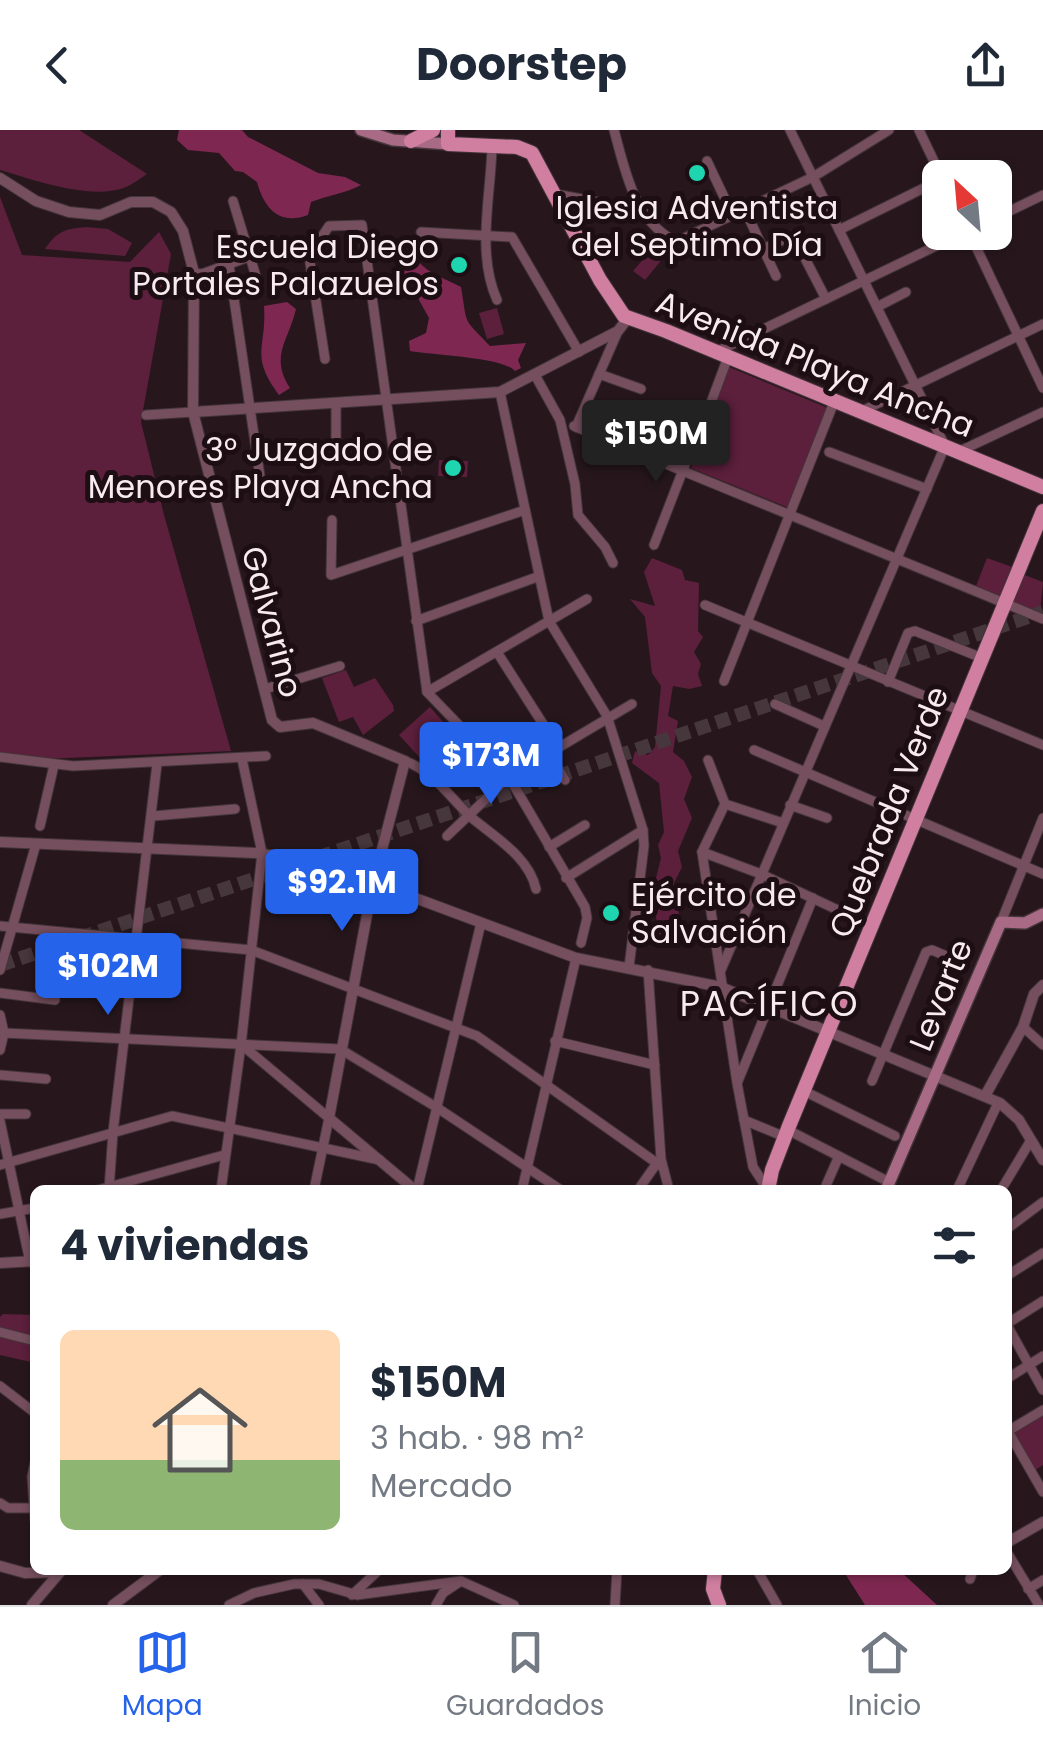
<!DOCTYPE html>
<html lang="es">
<head>
<meta charset="utf-8">
<style>
  :root { --surface:#fff; --page:#f2f2f3; --text:#1f2937; --muted:#747a83; --line:#e0e1e3; --accent:#2563eb }
  body { margin:0; font-family:Poppins,sans-serif; background:var(--page); color:var(--text); height:100vh; display:flex; flex-direction:column; font-size:38px; white-space:nowrap }
  * { box-sizing:border-box; margin:0 }
  p { font-size:32px; color:var(--muted) }
  .icon { flex:none; width:55px; height:55px; fill:none; stroke:currentColor; stroke-width:2; stroke-linecap:round; stroke-linejoin:round }
  .map { position:relative; flex:1; overflow:hidden }
  .panel { position:absolute; left:30px; top:1055px; width:982px; height:390px; display:flex; flex-direction:column; background:var(--surface); border-radius:15px; box-shadow:0 2px 8px #0004 }
  .panel>* { flex:none }
  .needle { width:65px; rotate:334deg }
  .fabs { position:absolute; left:922px; top:30px; display:grid; gap:20px }
  .fabs a { display:grid; place-items:center; width:90px; height:90px; border-radius:15px; background:var(--surface); box-shadow:0 2px 8px #0004; font-size:50px }
  .price { position:absolute; translate:-50% -85px; padding:0 22px; border-radius:10px; background:var(--accent); color:#fff; font-size:32px; line-height:65px; filter:drop-shadow(0 2px 5px #0008) }
  .price::after { content:''; position:absolute; left:50%; top:60px; width:30px; height:22px; margin-left:-15px; background:inherit; clip-path:polygon(0 0,100% 0,50% 100%) }
  .price.active { background:#222; color:#fff }
  ul { padding:0; list-style:none }
  li { display:flex; align-items:center; gap:30px; height:250px; padding:0 30px }
  li+li { border-top:2px solid var(--line) }
  li span { display:grid; place-items:center; flex:none; width:280px; height:200px; border-radius:15px; color:#555 }
  li>.icon { margin-inline-start:auto }
  span .icon { width:120px; height:120px; fill:#fffc; stroke-width:1 }
  li b { font-size:42px }
  h2 { display:flex; justify-content:space-between; align-items:center; height:120px; padding:0 30px; font-size:42px }
  header { display:flex; justify-content:space-between; align-items:center; height:130px; padding:0 30px; background:var(--surface); font-size:45px; font-weight:700 }
  .menu { display:flex; justify-content:space-around; align-items:center; height:140px; border-top:2px solid var(--line); background:var(--surface); font-size:28px; color:var(--muted) }
  .menu a { display:grid; justify-items:center; gap:5px }
  .menu .active { color:var(--accent) }
  .map>svg:first-child { display:block }
  .green { fill:#5c1f3c }
  .forest { fill:#7e2851 }
  .lines { fill:none; stroke-linecap:round; stroke-linejoin:round }
  .trunk-tunnel { stroke:#46373c; stroke-width:14; stroke-dasharray:14 7; stroke-linecap:butt }
  .minor-casing { stroke:#44353a; stroke-width:11 }
  .tertiary-casing { stroke:#44353a; stroke-width:12 }
  .secondary-casing { stroke:#44353a; stroke-width:14 }
  .primary-casing { stroke:#44353a; stroke-width:16 }
  .minor { stroke:#764f5e; stroke-width:9 }
  .tertiary { stroke:#764f5e; stroke-width:10 }
  .secondary { stroke:#a86a84; stroke-width:11 }
  .primary { stroke:#d07fa1; stroke-width:14 }
  .poi-dot { fill:#1fd5b0; stroke:#1d0e14; stroke-width:4 }
  .labels { text-anchor:middle; stroke-width:10; stroke-linejoin:round; paint-order:stroke }
  .poi-label { font-size:32px; fill:#f7ebef; stroke:#1d0e14; text-anchor:end }
  .street-label { font-size:32px; fill:#f7ebef; stroke:#1d0e14 }
  .neighbourhood-label { font-size:35px; letter-spacing:2.5px; fill:#f7ebef; stroke:#1d0e14 }
</style>
</head>
<body>
<header><svg class="icon" aria-label="back" viewBox="0 0 24 24"><path d="M15 5l-7 7 7 7"/></svg>Doorstep<svg class="icon" aria-label="share" viewBox="0 0 24 24"><path d="M12 15V3M7 8l5-5 5 5M5 13v7h14v-7"/></svg></header>
<div class="map">
<svg width="1043" height="1475" viewBox="0 0 1043 1475">
  <rect width="100%" height="100%" fill="#27171d"/>
  <g class="green">
    <path d="M 0,0 L 79,0 L 147,44 C 141,48 133,54 126,57 C 92,71 34,50 0,40 Z"/>
    <path d="M 0,67 L 22,125 L 130,132 L 159,102 L 171,124 L 141,292 L 164,385 L 231,621 L 43,629 L 0,622 Z"/>
    <path d="M 86,97 L 108,99 L 132,113 L 125,126 L 45,119 C 57,101 65,99 86,97 Z"/>
    <path d="M 653,118 L 664,127 L 645,150 L 633,141 Z"/>
    <path d="M 497,178 L 504,204 L 487,209 L 479,183 Z"/>
    <path d="M 729,237 L 828,278 L 789,378 L 691,338 Z"/>
    <path d="M 439,330 L 468,331 L 467,347 L 438,346 Z"/>
    <path d="M 652,428 L 682,440 L 685,450 L 699,453 L 698,501 L 703,507 L 694,522 L 701,534 L 698,544 L 702,556 L 689,559 L 673,556 L 668,586 L 678,591 L 673,622 L 684,631 L 692,647 L 684,669 L 692,688 L 678,721 L 682,737 L 674,753 L 683,809 L 658,804 L 653,760 L 661,728 L 658,715 L 664,702 L 659,653 L 632,633 L 635,621 L 648,625 L 655,617 L 661,556 L 652,543 L 645,487 L 630,469 L 655,476 L 644,442 Z"/>
    <path d="M 987,428 L 1015,438 L 1002,467 L 976,456 Z"/>
    <path d="M 1022,444 L 1043,452 L 1040,483 L 1011,472 Z"/>
    <path d="M 346,540 L 354,557 L 375,548 L 393,575 L 394,581 L 363,605 L 353,587 L 339,592 L 322,548 Z"/>
    <path d="M 430,577 L 452,602 L 421,629 L 399,605 Z"/>
    <path d="M 3,1184 L 35,1185 L 35,1233 L 0,1225 L 0,1187 Z"/>
    <path d="M 1043,1284 L 1043,1335 L 1034,1341 L 1011,1302 Z"/>
  </g>
  <g class="forest">
    <path d="M 179,0 L 242,0 L 248,7 L 318,43 L 345,47 L 361,55 C 344,64 328,65 311,72 L 308,85 C 279,96 264,78 257,52 L 243,42 L 235,41 L 219,23 L 188,20 L 177,10 Z"/>
    <path d="M 412,122 C 422,142 442,147 461,157 C 468,198 462,186 490,216 L 526,213 L 518,230 L 521,238 L 515,241 C 503,227 432,225 410,221 L 409,211 L 426,203 L 429,188 L 419,170 L 419,158 L 407,152 L 397,129 Z"/>
    <path d="M 287,172 L 296,179 C 289,210 269,226 290,258 L 279,265 C 249,225 267,218 264,176 Z"/>
    <path d="M 846,1440 L 899,1440 L 937,1475 L 865,1475 L 844,1442 Z"/>
  </g>
  <g class="lines">
    <path class="trunk-tunnel" d="M 0,835 L 1043,482"/>
    <g class="minor-casing">
      <g id="minor">
        <path d="M 614,0 C 625,40 634,89 673,110 L 682,109 L 813,47 L 889,0"/>
        <path d="M 919,0 L 942,48"/>
        <path d="M 492,16 C 491,66 476,123 497,170"/>
        <path d="M 707,31 L 733,86"/>
        <path d="M 555,64 L 641,80"/>
        <path d="M 233,71 L 258,153"/>
        <path d="M 745,80 L 776,146"/>
        <path d="M 995,88 L 1043,65"/>
        <path d="M 839,100 L 940,50"/>
        <path d="M 421,102 L 512,107 L 579,222"/>
        <path d="M 969,102 L 1043,258"/>
        <path d="M 763,119 L 793,105 L 826,169"/>
        <path d="M 229,135 L 262,360"/>
        <path d="M 194,143 L 202,144 L 251,126"/>
        <path d="M 877,177 L 906,162"/>
        <path d="M 716,222 L 965,102"/>
        <path d="M 325,229 L 309,126 L 329,96 L 362,95 L 427,562 L 509,647 L 585,777 L 587,788 L 581,813"/>
        <path d="M 599,244 L 641,259"/>
        <path d="M 535,245 L 560,290 L 575,354 L 578,385 L 605,417 L 613,433"/>
        <path d="M 500,262 L 549,491 L 607,586 L 643,700 L 644,716 L 629,837"/>
        <path d="M 336,273 L 336,315"/>
        <path d="M 709,278 L 728,227"/>
        <path d="M 862,281 L 1043,194"/>
        <path d="M 146,285 L 193,282"/>
        <path d="M 574,296 L 576,297 L 618,201"/>
        <path d="M 576,297 L 1043,489"/>
        <path d="M 960,321 L 1043,282"/>
        <path d="M 829,322 L 927,359"/>
        <path d="M 332,390 L 331,445 L 525,380"/>
        <path d="M 654,415 L 695,309"/>
        <path d="M 705,475 L 1043,615"/>
        <path d="M 416,491 L 537,447"/>
        <path d="M 497,522 L 557,616"/>
        <path d="M 724,551 L 834,272"/>
        <path d="M 888,552 L 908,503 L 915,501 L 982,528"/>
        <path d="M 265,559 L 340,536"/>
        <path d="M 427,562 L 587,469"/>
        <path d="M 775,574 L 824,596"/>
        <path d="M 754,620 L 1043,744"/>
        <path d="M 548,622 L 565,650"/>
        <path d="M 0,627 L 73,636 L 266,626"/>
        <path d="M 708,630 L 725,674 L 783,693"/>
        <path d="M 405,631 C 435,642 450,668 472,688 C 496,708 529,727 536,759"/>
        <path d="M 725,674 L 702,722 L 737,953 L 753,1037 L 768,1060"/>
        <path d="M 790,675 L 827,688"/>
        <path d="M 153,686 L 235,679"/>
        <path d="M 40,696 L 54,635"/>
        <path d="M 447,706 L 509,647 L 632,574"/>
        <path d="M 549,717 L 585,695"/>
        <path d="M 702,722 L 761,744 L 872,796"/>
        <path d="M 566,748 L 643,700"/>
        <path d="M 1001,792 L 1043,688"/>
        <path d="M 0,796 L 251,820 L 477,906 L 661,1036"/>
        <path d="M 0,840 L 36,714"/>
        <path d="M 648,840 L 661,1029 L 669,1060"/>
        <path d="M 721,840 L 945,316 L 790,0"/>
        <path d="M 0,863 L 55,870"/>
        <path d="M 0,885 L 4,903 L 0,920"/>
        <path d="M 1023,897 L 1043,915"/>
        <path d="M 4,903 L 340,919 L 436,977 L 561,1060"/>
        <path d="M 555,911 L 655,935"/>
        <path d="M 242,915 L 329,988 L 314,1060"/>
        <path d="M 0,945 L 46,949"/>
        <path d="M 738,951 L 813,768"/>
        <path d="M 872,951 L 926,822 L 932,820 L 958,831"/>
        <path d="M 804,961 L 895,1006"/>
        <path d="M 0,984 L 26,984"/>
        <path d="M 744,990 L 785,1007"/>
        <path d="M 0,991 L 30,1132"/>
        <path d="M 788,1000 L 889,1052"/>
        <path d="M 0,1035 L 172,986 L 380,1030"/>
        <path d="M 98,1060 L 224,1025"/>
        <path d="M 109,1060 L 113,1002 L 157,634"/>
        <path d="M 221,1060 L 241,915 L 262,723 L 242,629"/>
        <path d="M 417,1060 L 481,793"/>
        <path d="M 522,1060 L 576,828"/>
        <path d="M 638,1060 L 657,1033"/>
        <path d="M 824,1060 L 839,1026"/>
        <path d="M 957,1060 L 998,973"/>
        <path d="M 1001,1060 L 1031,1010"/>
        <path d="M 0,1084 L 35,1078"/>
        <path d="M 1008,1098 L 1043,1072"/>
        <path d="M 1008,1145 L 1043,1123"/>
        <path d="M 1008,1193 L 1043,1171"/>
        <path d="M 1008,1197 L 1043,1260"/>
        <path d="M 0,1202 L 35,1211"/>
        <path d="M 1008,1248 L 1043,1226"/>
        <path d="M 0,1256 L 35,1283"/>
        <path d="M 1043,1280 L 1008,1301 L 1043,1362"/>
        <path d="M 35,1332 L 32,1347 L 35,1391"/>
        <path d="M 0,1373 L 8,1378 L 35,1378"/>
        <path d="M 1008,1424 L 1039,1475"/>
        <path d="M 757,1440 L 777,1475"/>
        <path d="M 970,1449 L 973,1440"/>
        <path d="M 303,1454 L 319,1475"/>
        <path d="M 1028,1459 L 1043,1450"/>
        <path d="M 352,1465 L 379,1440"/>
        <path d="M 229,1475 L 254,1463 L 294,1454 L 319,1454 L 357,1465 L 461,1451 L 514,1475"/>
        <path d="M 436,1475 L 443,1463 L 458,1453"/>
        <path d="M 615,1475 L 617,1440"/>
      </g>
    </g>
    <g class="tertiary-casing">
      <g id="tertiary">
        <path d="M 0,48 L 36,71 L 69,82 L 100,85 L 131,72 L 153,72 L 171,82 L 183,101 L 194,143 L 193,282 L 272,590 L 280,597 L 313,593 L 405,631 L 372,758 L 329,988 L 415,1060"/>
        <path d="M 193,282 L 500,262 L 618,201 L 628,188"/>
        <path d="M 0,712 L 256,723 L 324,734 L 576,828 L 721,857 L 1000,973 L 1019,990 L 1043,1030"/>
        <path d="M 985,966 L 1023,897 L 1034,864 L 1043,855"/>
        <path d="M 0,1133 L 35,1131"/>
        <path d="M 1008,1412 L 1043,1392"/>
        <path d="M 0,1436 L 25,1443 L 60,1442"/>
        <path d="M 32,1475 L 60,1442"/>
        <path d="M 113,1475 L 160,1440"/>
      </g>
    </g>
    <g class="secondary-casing">
      <g id="secondary">
        <path d="M 361,0 L 393,10 L 448,14"/>
        <path d="M 886,1060 L 1001,792 L 1025,793 L 1043,784"/>
      </g>
    </g>
    <g class="primary-casing">
      <g id="primary">
        <path d="M 448,0 L 448,14 L 517,17 L 532,23 L 600,150 L 624,186 L 666,201 L 1043,357"/>
        <path d="M 411,11 L 433,0"/>
        <path d="M 768,1060 L 772,1040 L 789,996 L 1043,381"/>
        <path d="M 715,1440 L 713,1459 L 719,1475"/>
      </g>
    </g>
    <use href="#minor" class="minor"/>
    <use href="#tertiary" class="tertiary"/>
    <use href="#secondary" class="secondary"/>
    <use href="#primary" class="primary"/>
  </g>
  <g class="poi-dot">
    <circle cx="697" cy="43" r="10"/>
    <circle cx="459" cy="135" r="10"/>
    <circle cx="453" cy="338" r="10"/>
    <circle cx="611" cy="783" r="10"/>
  </g>
  <g class="labels">
    <g class="poi-label">
      <text x="697" y="89" text-anchor="middle">Iglesia Adventista<tspan x="697" dy="37">del Septimo Día</tspan></text>
      <text x="439" y="128">Escuela Diego<tspan x="439" dy="37">Portales Palazuelos</tspan></text>
      <text x="433" y="331">3° Juzgado de<tspan x="433" dy="37">Menores Playa Ancha</tspan></text>
      <text x="631" y="776" text-anchor="start">Ejército de<tspan x="631" dy="37">Salvación</tspan></text>
    </g>
    <g class="street-label">
      <text transform="translate(815 234) rotate(22)" y="11">Avenida Playa Ancha</text>
      <text transform="translate(272 492) rotate(75)" y="11">Galvarino</text>
      <text transform="translate(889 682) rotate(-68)" y="11">Quebrada Verde</text>
      <text transform="translate(941 865) rotate(-68)" y="11">Levarte</text>
    </g>
    <g class="neighbourhood-label">
      <text x="770" y="886">PACÍFICO</text>
    </g>
  </g>
</svg>
<div class="fabs">
<a><svg class="needle" viewBox="-14 -14 28 28"><path d="M0-13l5 13h-10z" fill="#e53935"/><path d="M0 13l5-13h-10z" fill="#747a83"/></svg></a>
</div>
<b class="price active" style="left:656px;top:355px">$150M</b>
<b class="price" style="left:491px;top:677px">$173M</b>
<b class="price" style="left:342px;top:804px">$92.1M</b>
<b class="price" style="left:108px;top:888px">$102M</b>
<section class="panel">
<h2>4 viviendas<svg class="icon" aria-label="filters" viewBox="0 0 24 24"><path d="M4 7h16M4 17h16"/><circle cx="9" cy="7" r="2"/><circle cx="15" cy="17" r="2"/></svg></h2>
<ul>
<li><span style="background:linear-gradient(#ffd9b3 65%,#8fb573 0)"><svg class="icon" aria-label="home" viewBox="0 0 24 24"><path d="M3 11l9-7 9 7M6 9v11h12V9"/></svg></span><div><b>$150M</b><p>3 hab. · 98 m²</p><p>Mercado</p></div></li>
</ul>
</section>
</div>
<nav class="menu">
<a class="active"><svg class="icon" aria-label="map" viewBox="0 0 24 24"><path d="M3 6l6-2 6 2 6-2v14l-6 2-6-2-6 2zM9 4v14M15 6v14"/></svg>Mapa</a>
<a><svg class="icon" aria-label="saved" viewBox="0 0 24 24"><path d="M7 4h10v16l-5-4-5 4z"/></svg>Guardados</a>
<a><svg class="icon" aria-label="home" viewBox="0 0 24 24"><path d="M3 11l9-7 9 7M6 9v11h12V9"/></svg>Inicio</a>
</nav>
</body>
</html>
